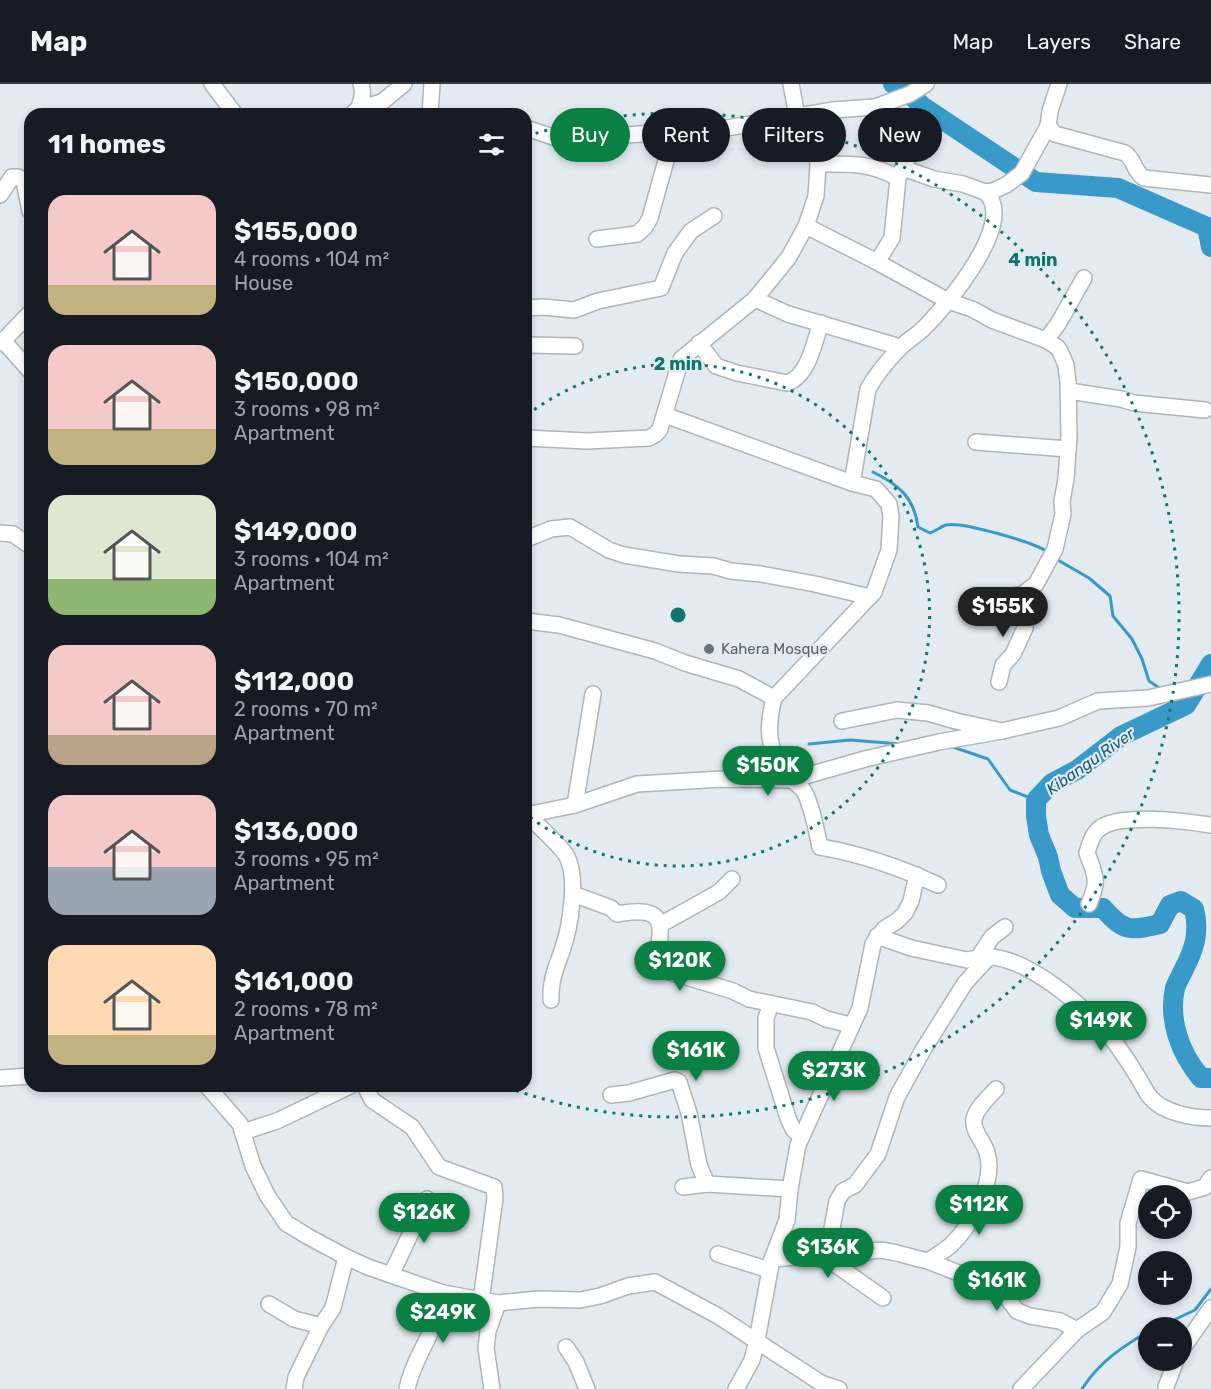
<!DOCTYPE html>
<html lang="en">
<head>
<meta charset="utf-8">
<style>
  :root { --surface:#171b24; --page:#20242c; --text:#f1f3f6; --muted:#9ea1a6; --line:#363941; --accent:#0b8043 }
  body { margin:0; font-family:Rubik,sans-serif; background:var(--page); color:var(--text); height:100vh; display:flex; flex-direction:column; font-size:22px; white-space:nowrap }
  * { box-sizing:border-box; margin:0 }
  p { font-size:20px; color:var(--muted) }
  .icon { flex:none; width:33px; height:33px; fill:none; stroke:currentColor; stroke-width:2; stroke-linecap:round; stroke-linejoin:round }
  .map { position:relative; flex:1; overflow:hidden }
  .side { position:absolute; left:24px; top:24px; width:508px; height:984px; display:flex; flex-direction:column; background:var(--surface); border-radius:18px; box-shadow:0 3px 9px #0003 }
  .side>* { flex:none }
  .banner { position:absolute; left:550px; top:24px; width:570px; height:54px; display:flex; gap:12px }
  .tools { position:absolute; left:1138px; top:1101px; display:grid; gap:12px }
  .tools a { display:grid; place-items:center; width:54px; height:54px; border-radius:50%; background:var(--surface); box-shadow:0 3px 9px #0003; font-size:30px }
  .price { position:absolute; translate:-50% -51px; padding:0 14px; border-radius:21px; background:var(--accent); color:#fff; font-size:20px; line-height:39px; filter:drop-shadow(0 2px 3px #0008) }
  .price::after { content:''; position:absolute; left:50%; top:36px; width:18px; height:14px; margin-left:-9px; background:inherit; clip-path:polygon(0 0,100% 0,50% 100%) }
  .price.current { background:#222; color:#fff }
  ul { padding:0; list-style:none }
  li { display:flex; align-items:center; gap:18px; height:150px; padding:0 24px }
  li span { display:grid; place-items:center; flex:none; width:168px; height:120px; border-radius:18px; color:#555 }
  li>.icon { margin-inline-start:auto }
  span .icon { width:72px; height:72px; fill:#fffc; stroke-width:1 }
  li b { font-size:26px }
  h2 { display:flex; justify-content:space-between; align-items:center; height:72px; padding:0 24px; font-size:26px }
  .pill { padding:0 21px; border-radius:27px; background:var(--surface); box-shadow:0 3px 9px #0003; font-size:21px; line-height:54px }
  .pill.current { background:var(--accent); color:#fff }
  header { display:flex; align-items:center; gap:36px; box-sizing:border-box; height:84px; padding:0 30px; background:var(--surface); border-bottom:2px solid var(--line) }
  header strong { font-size:28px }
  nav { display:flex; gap:33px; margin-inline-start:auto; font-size:21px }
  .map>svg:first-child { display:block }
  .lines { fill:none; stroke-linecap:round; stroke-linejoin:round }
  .stream { stroke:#399aca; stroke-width:3 }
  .river { stroke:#399aca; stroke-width:20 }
  .minor-casing { stroke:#aeb5bb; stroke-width:18 }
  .minor { stroke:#fff; stroke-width:15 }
  .ring { fill:none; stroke:#0f766e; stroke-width:3; stroke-dasharray:3 6 }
  .worship-dot { fill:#6b7280; stroke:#e3ebf1; stroke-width:2 }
  .labels { text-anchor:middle; stroke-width:4.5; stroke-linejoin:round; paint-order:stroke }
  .worship-label { font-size:15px; fill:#5b616d; stroke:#e3ebf1; text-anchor:start }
  .water-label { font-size:16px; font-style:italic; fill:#175f80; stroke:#e3ebf1 }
  .centre { fill:#0f766e; stroke:#e3ebf1; stroke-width:3 }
  .ring-label { font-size:18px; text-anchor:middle; font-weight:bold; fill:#0f766e; stroke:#e3ebf1; stroke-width:4.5; stroke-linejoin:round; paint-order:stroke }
</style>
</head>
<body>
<header>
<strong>Map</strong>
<nav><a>Map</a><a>Layers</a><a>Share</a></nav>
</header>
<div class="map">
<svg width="1211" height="1305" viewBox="0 0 1211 1305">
  <rect width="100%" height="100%" fill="#e3ebf1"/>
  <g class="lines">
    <g class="stream">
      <path d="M 873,388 C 899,401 914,413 918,443 L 930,449 C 936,447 940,443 946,441 C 961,437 1037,459 1049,469"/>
      <path d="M 1056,475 L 1089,494 L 1110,512 L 1113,532 L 1132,555 L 1142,575 L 1149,597 L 1161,605"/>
      <path d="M 1174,614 L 1186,621"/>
      <path d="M 809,660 L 850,656 L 900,660"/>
      <path d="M 950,662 L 988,675 L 1010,706 L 1036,716"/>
      <path d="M 1157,1244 L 1195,1226 L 1211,1205"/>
      <path d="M 1082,1305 C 1099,1278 1122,1263 1149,1247"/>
    </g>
    <g class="river">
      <path d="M 893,0 L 910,10 L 922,22 L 1036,98 L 1118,104 L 1207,143 L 1211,163"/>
      <path d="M 1211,580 L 1186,621 L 1121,652 L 1077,686 L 1052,699 L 1036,716 L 1036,732 L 1039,751 L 1048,773 L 1051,787 L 1060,811 L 1075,824 L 1103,824 C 1124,848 1130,847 1160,840 L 1170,821 L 1181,817 L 1194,825 C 1200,849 1194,866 1183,887 C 1181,892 1177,898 1175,904 C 1168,936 1180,969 1201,994 L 1211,994"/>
    </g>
    <g class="minor-casing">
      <g id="minor">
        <path d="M 212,0 L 235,30"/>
        <path d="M 791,0 L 797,32"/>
        <path d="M 1059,0 L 1050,27 L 1048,42 L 1055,50 L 1125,69 C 1135,76 1134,88 1144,94 L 1211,101"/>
        <path d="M 875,23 L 913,44 L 918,53 L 898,94 L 892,154 L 877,178"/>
        <path d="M 358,25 C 362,17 364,9 361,0"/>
        <path d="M 352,30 L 358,25 L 382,18 L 404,0"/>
        <path d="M 430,30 L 432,0"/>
        <path d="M 526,44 L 556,54 L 588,58 L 612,52 L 727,44 L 833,26"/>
        <path d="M 818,80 C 850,80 869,78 898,94"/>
        <path d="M 903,84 L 934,95 L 963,100 L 985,108 L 993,107 L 1006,101 L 1022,89 L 1048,42"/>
        <path d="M 0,111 L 12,93 L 18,93 L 24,97 L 30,127"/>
        <path d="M 806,142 L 877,178 L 948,217 L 972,225 L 992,236 L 1046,256 L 1057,263 L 1060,267 L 1066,281 L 1068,298 L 1069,352 L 1066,395 L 1062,417 L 1063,430 L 1055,465 L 1036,500 L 1023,510 L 990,517 L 975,514"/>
        <path d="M 597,155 L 637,150 L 645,143 L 650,134 L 674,48"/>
        <path d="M 755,215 L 788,230 L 900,263"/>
        <path d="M 526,224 L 543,223 L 574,226 L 598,217 L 661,204 L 675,169 L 691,147 L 714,132"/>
        <path d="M 1046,256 L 1058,240 L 1084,194"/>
        <path d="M 0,257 L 7,261 L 30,287"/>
        <path d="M 2,258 L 30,229"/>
        <path d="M 699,259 L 716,282 L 737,289 L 787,299 C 809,292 814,258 821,239"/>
        <path d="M 526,261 L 575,262"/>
        <path d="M 1069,307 L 1121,315 L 1134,319 L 1205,326"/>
        <path d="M 665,331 L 852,399 L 876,405 L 889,420 L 891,432 L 889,466 L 874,508 L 774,614 C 766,646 767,666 789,693 C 794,699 802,702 805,709 C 813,725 816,746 820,763 C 862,770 899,783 938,801"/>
        <path d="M 526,354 L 587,357 L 649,354 L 656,350 L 660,345 L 681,275 L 755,215 L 789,173 L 806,142 L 816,112 L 820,52 L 824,35 L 833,26 L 875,23 L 910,10 L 926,0"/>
        <path d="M 976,358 L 1068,365"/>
        <path d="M 852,399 L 868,305 C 876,291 887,277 899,265 C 906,257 916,252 924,244 C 946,222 1019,137 985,108"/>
        <path d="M 0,449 L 13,450 L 30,462"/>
        <path d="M 526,453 L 529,454 L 551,445 L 570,443 L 609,466 L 624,471 L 679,480 L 713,482 L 731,487 L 761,490 L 815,500 L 870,513"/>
        <path d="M 526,537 L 559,541 L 655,567 L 685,579 L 739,595 L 774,614"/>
        <path d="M 999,598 L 1003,581 L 1013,570 L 1025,544 L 1023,510"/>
        <path d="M 842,637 L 897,626 L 928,629 L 956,637 L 1002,647 L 1059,634 L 1098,617 L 1148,614 L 1211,600"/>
        <path d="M 575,721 L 593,610"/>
        <path d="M 526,731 L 575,721 L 637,700 L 722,695 L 791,696 L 865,675 L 939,658 L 1002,647"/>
        <path d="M 528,731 C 536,740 561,762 566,771 C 579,793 570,844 562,867 C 556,883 550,898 551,916"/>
        <path d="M 573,810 L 611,824 L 617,830 C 625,829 634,827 642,828 C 672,830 656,864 656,884 L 733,907 L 749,915 L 812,928 L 826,935 L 851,941"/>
        <path d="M 1089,820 C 1099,796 1096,793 1087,769 C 1089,761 1093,749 1100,744 C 1121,729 1185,737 1211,741"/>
        <path d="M 660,841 L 719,808 L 732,795"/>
        <path d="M 877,852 L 911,864 L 967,876 L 978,874 L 992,853 L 1005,843"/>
        <path d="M 981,873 C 1024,868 1091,927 1116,960 C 1124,971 1132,983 1139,995 C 1143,1001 1146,1009 1151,1014 C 1164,1029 1192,1034 1211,1034"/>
        <path d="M 771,920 L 766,934 L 766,964 L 788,1034 L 793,1045 L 801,1053"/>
        <path d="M 0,994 L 30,992"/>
        <path d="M 207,1002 L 240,1040 L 253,1082 L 267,1111 L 286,1139 L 307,1152 L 346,1173 L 368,1183 L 443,1209 L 498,1219 L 539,1215 L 580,1216 L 600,1212 L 628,1202 L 655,1198 L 718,1232 L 821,1299 L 839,1305"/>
        <path d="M 365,1002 L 372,1016 L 412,1043 L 439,1083 L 494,1103 L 495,1114 L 481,1217"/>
        <path d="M 611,1011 L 629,1009 L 675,996 L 679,998 L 689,1029 L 699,1081 L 707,1100"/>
        <path d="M 243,1048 L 277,1037 L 350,1002"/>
        <path d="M 683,1103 L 707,1100 L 790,1105"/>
        <path d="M 718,1170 L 769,1186"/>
        <path d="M 772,1175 L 808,1172 L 832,1178 L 883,1214"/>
        <path d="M 928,1177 L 994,1203 L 1008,1215 L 1017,1227 L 1030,1232 L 1060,1237 L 1077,1246"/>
        <path d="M 832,1178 L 829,1169 L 830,1155 L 837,1117 L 843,1107 L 855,1101 L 878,1070 L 897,1013 L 923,966 L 965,899 L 990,872"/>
        <path d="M 840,1182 C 878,1156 886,1168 928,1177 C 936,1172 944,1167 951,1161 C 971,1142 996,1097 987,1069 C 984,1057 972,1048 974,1035 C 977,1023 988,1014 996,1005"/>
        <path d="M 391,1191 L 427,1115"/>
        <path d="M 269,1220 L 294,1235 L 321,1242"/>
        <path d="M 566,1263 L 576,1278 L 587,1305"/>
        <path d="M 1182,1265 L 1211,1224"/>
        <path d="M 1166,1303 L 1176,1276"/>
        <path d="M 294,1305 L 296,1293 L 321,1242 L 333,1224 L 346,1173"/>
        <path d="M 407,1305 C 414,1271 439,1244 443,1209"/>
        <path d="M 492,1305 L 486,1264 L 488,1247 L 498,1219"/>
        <path d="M 736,1305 L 752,1276 L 757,1256 L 772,1175 L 787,1136 L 790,1105 L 798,1061 L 860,924 L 873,860 L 884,845 L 897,837 L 905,829 L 911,817 L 917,791"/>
        <path d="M 1021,1305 L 1077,1246 L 1103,1228 L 1120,1200 L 1128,1163 L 1128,1139 L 1141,1095 L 1188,1108 L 1205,1103 L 1211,1094"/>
      </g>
    </g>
    <use href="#minor" class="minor"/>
  </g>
  <g class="ring">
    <path d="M527 331A251 251 0 1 1 527 731"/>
    <path d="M527 52A502 502 0 1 1 506 1003"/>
  </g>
  <circle class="worship-dot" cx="709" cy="565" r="6"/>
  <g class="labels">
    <g class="worship-label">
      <text x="721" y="570">Kahera Mosque</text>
    </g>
    <g class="water-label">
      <text transform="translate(1090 677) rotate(-35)" y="6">Kibangu River</text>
    </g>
  </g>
  <circle cx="678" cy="531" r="9" class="centre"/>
  <g class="ring-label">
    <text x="1033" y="182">4 min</text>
    <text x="678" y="286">2 min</text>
  </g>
</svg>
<div class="tools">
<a><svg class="icon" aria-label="locate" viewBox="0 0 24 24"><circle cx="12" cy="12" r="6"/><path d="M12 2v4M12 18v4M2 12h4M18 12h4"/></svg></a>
<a>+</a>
<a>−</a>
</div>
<b class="price current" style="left:1003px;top:554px">$155K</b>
<b class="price" style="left:768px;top:713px">$150K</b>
<b class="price" style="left:680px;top:908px">$120K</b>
<b class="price" style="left:1101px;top:968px">$149K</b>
<b class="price" style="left:696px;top:998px">$161K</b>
<b class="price" style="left:834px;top:1018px">$273K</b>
<b class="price" style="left:979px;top:1152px">$112K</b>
<b class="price" style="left:424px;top:1160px">$126K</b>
<b class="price" style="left:828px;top:1195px">$136K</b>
<b class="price" style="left:997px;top:1228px">$161K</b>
<b class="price" style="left:443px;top:1260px">$249K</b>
<div class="banner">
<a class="pill current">Buy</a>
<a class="pill">Rent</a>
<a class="pill">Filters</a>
<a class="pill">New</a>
</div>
<section class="side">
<h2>11 homes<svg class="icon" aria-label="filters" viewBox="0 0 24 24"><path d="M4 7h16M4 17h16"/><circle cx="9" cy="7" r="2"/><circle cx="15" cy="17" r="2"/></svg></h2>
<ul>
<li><span style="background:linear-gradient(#f6c9c9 75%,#c2b280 0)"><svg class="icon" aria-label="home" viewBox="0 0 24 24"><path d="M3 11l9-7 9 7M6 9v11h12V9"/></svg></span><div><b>$155,000</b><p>4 rooms · 104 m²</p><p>House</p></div></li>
<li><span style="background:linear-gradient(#f6c9c9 70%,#c2b280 0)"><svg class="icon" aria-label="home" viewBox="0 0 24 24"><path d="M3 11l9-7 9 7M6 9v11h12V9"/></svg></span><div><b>$150,000</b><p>3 rooms · 98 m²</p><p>Apartment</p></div></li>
<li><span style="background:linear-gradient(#dfe7d0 70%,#8fb573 0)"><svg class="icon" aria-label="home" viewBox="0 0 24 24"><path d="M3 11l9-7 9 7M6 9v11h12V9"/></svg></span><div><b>$149,000</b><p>3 rooms · 104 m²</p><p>Apartment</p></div></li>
<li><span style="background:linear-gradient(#f6c9c9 75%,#b9a48a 0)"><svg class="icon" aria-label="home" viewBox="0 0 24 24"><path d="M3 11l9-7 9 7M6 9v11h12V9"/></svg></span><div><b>$112,000</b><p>2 rooms · 70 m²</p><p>Apartment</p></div></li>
<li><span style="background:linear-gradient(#f6c9c9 60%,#9aa5b1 0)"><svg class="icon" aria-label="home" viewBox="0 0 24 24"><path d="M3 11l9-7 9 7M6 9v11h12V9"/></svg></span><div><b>$136,000</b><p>3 rooms · 95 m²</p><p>Apartment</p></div></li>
<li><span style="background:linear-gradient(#ffd9b3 75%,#c2b280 0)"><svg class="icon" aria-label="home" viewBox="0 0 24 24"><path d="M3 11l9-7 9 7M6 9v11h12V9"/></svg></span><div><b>$161,000</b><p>2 rooms · 78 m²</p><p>Apartment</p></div></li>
</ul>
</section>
</div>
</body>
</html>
